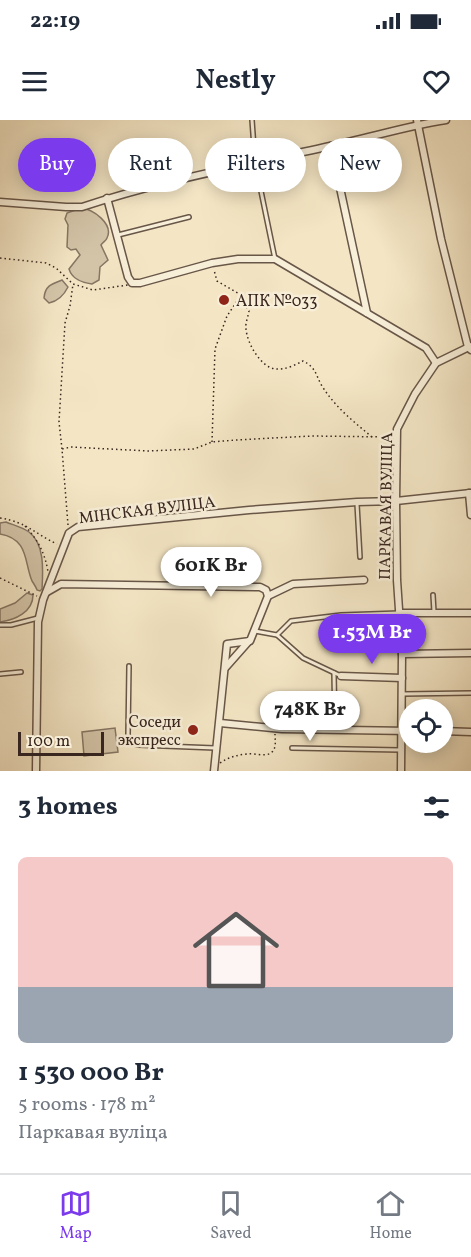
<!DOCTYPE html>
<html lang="en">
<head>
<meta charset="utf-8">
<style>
  :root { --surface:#fff; --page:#f6f6f7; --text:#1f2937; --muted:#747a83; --line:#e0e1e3; --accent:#7c3aed }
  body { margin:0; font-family:Vollkorn,serif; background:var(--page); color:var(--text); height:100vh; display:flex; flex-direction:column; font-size:22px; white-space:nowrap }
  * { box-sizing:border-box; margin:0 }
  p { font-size:20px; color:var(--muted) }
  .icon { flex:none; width:33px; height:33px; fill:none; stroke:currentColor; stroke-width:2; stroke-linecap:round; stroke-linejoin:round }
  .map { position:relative; height:651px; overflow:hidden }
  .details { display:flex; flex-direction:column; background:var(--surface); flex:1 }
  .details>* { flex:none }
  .hud { position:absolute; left:18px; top:18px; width:435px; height:54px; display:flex; gap:12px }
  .controls { position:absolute; left:399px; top:579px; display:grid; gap:12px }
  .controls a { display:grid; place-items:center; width:54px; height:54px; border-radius:50%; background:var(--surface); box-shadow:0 3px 15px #0003; font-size:30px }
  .scale { position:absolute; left:18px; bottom:15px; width:86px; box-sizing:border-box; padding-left:6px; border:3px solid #39261f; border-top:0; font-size:16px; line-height:21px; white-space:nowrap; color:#39261f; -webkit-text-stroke:4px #f8efd9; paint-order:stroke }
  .price { position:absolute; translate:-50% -51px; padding:0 14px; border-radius:21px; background:#fff; color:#222; font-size:20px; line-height:39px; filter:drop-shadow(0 2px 3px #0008) }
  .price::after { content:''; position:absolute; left:50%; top:36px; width:18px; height:14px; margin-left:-9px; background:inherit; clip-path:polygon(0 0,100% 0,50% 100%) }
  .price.selected { background:var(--accent); color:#fff }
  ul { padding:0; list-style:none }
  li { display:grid; align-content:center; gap:12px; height:318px; padding:0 18px }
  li+li { border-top:2px solid var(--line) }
  li span { display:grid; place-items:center; height:186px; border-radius:9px; color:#555 }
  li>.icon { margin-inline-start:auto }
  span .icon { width:108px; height:108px; fill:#fffc; stroke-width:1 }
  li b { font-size:26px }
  h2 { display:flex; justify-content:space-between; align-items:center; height:72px; padding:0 18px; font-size:26px }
  .chip { padding:0 21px; border-radius:27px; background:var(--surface); box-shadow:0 3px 15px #0003; font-size:21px; line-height:54px }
  .chip.selected { background:var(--accent); color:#fff }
  .status { display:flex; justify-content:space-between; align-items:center; height:42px; padding:0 30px; background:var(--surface); direction:ltr }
  .status svg { height:16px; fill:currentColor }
  header { display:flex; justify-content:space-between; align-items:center; height:78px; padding:0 18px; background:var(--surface); font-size:27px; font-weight:700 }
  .menu { display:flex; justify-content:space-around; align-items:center; height:84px; border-top:2px solid var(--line); background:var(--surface); font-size:16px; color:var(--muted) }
  .menu a { display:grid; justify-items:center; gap:3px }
  .menu .selected { color:var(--accent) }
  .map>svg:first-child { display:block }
  .green { fill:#d4c5a9; stroke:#867664; stroke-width:1.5 }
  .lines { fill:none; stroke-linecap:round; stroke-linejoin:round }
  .lane-casing { stroke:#685648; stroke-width:6 }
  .street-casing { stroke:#685648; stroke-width:9 }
  .path { stroke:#39261f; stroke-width:1.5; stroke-dasharray:1.5 3; stroke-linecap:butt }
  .lane { stroke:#f8efd9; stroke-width:3 }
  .street { stroke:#f8efd9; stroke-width:6 }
  .poi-dot { fill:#8f2418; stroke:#f8efd9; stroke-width:2 }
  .labels { text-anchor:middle; stroke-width:5; stroke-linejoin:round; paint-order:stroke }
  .poi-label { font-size:16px; fill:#39261f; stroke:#f8efd9; text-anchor:start }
  .street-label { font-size:16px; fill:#39261f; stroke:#f8efd9 }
</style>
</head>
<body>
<div class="status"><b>22:19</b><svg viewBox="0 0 49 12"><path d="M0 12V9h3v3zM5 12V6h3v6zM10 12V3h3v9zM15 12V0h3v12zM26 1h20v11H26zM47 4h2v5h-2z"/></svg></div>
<header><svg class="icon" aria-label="menu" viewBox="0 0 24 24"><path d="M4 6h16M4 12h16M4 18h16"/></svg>Nestly<svg class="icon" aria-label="heart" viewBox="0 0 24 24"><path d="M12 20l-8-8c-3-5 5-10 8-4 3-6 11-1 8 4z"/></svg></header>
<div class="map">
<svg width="471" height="651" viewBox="0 0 471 651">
  <rect width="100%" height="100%" fill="#f4e6c5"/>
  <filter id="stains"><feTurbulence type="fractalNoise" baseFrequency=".00333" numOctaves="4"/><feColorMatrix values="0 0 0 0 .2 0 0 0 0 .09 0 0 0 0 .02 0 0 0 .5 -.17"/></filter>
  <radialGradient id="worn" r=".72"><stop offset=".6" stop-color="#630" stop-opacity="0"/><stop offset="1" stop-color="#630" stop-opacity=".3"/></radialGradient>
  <g class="green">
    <path d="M 81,88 C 93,89 114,104 107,118 C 106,121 103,122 101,125 L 108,140 L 100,147 L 99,160 L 92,164 C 83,163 72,159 69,149 L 80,135 L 76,129 L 71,130 L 67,127 L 68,105 L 65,99 L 67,93 Z"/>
    <path d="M 62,160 L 68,167 C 64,175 59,181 49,183 L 44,178 C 45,166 51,164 62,160 Z"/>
    <path d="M 6,402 C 13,405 22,407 29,412 C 45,424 43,451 42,469 L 40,471 L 37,470 C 36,467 34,464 32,461 C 24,442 29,419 0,414 L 0,403 Z"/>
    <path d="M 27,473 L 33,475 C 33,492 15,500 0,502 L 0,489 L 15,483 Z"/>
    <path d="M 115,608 L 118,632 L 84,636 L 82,612 Z"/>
  </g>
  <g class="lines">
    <g class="lane-casing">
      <g id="lane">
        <path d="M 252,0 L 255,42 L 275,139"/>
        <path d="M 118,115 L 189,97"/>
        <path d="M 357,384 L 360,437"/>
        <path d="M 433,475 L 434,492"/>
        <path d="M 370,495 L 371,532"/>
        <path d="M 0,505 L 11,505 L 38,498"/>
        <path d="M 255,511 L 277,515"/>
        <path d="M 129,546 L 128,615 L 131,622 L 138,625 L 215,628"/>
        <path d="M 334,553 L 335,609"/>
        <path d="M 0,554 L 21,552"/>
        <path d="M 341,556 L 303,538 L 277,515 L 291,501 L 341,495 L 399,493"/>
        <path d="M 403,574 L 471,573"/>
        <path d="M 292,628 L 400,630"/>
      </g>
    </g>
    <g class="street-casing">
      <g id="street">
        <path d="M 417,0 L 441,119 L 468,227 L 471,230"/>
        <path d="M 331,26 L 367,193"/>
        <path d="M 107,78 L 128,157 L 132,163 L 140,163 L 212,143 L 238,139 L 275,139 L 426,228 L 436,243"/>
        <path d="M 0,82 L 66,87 L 82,87 C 163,60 247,45 330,26 C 369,18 406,6 446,0"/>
        <path d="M 469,373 L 471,395"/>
        <path d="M 47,472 L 61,464 L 260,467 L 266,470 L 268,476 L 293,464 L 364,460"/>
        <path d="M 399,493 L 471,493"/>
        <path d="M 402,534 L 471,533"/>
        <path d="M 226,547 L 249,521"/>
        <path d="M 341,556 L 402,558"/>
        <path d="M 220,603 L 282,609 L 410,611"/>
        <path d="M 442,611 L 471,612"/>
        <path d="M 36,651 L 38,502 L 43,480 L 69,413 L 78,407 L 249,390 L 357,382 L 396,381 L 471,373"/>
        <path d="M 214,651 L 227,524 L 250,521 L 268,476"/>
        <path d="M 401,651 L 402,534 L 397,460 L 396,381 L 397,309 L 415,274 L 436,243 L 471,226"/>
      </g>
    </g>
    <g class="path">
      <path d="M 0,138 L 46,143 L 56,148 L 73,164 L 93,170 L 128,165"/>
      <path d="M 241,175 L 243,183 L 249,191 C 248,197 245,204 246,209 C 247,223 261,248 276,249 C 285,250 295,245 303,241 C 316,247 316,256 322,266 C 335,287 354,302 372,317"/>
      <path d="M 212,322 L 215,229 L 227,196 L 241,175 L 217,161 L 214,150"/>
      <path d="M 62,329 L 59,302 L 65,203 L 70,186 L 73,164"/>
      <path d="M 0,398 C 27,402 35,414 57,424"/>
      <path d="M 68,405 L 62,329 L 71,327 L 148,331 L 194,329 L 212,322 L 236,320 L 312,316 L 390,317"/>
      <path d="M 25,406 C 38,420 45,433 48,452"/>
      <path d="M 0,458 L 37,476"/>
      <path d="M 220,643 C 229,637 237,635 247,634 C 254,633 265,637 271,633 C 277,628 275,621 275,614"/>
    </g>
    <use href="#lane" class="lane"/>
    <use href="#street" class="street"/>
  </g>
  <g class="poi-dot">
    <circle cx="224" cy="180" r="6"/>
    <circle cx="193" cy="610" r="6"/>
  </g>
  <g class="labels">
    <g class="poi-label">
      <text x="236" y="186">АПК №033</text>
      <text x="181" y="607" text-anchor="end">Соседи<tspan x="181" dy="18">экспресс</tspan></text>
    </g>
    <g class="street-label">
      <text transform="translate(385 386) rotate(-89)" y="6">ПАРКАВАЯ ВУЛІЦА</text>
      <text transform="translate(147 389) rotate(-7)" y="6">МІНСКАЯ ВУЛІЦА</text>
    </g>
  </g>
  <rect width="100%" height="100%" filter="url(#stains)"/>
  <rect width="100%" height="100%" fill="url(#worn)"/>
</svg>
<div class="controls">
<a><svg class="icon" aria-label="locate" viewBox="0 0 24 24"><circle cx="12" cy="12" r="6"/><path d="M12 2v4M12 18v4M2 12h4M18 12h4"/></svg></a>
</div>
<div class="scale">100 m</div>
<b class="price" style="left:211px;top:478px">601K Br</b>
<b class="price selected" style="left:372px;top:545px">1.53M Br</b>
<b class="price" style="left:310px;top:622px">748K Br</b>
<div class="hud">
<a class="chip selected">Buy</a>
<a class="chip">Rent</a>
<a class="chip">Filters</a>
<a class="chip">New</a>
</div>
</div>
<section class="details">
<h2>3 homes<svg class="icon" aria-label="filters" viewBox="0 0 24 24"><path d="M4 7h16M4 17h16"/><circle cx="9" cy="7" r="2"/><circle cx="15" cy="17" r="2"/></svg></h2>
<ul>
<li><span style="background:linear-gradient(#f6c9c9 70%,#9aa5b1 0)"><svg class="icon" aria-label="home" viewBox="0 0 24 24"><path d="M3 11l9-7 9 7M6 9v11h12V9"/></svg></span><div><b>1 530 000 Br</b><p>5 rooms · 178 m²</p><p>Паркавая вуліца</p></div></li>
</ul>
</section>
<nav class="menu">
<a class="selected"><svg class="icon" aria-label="map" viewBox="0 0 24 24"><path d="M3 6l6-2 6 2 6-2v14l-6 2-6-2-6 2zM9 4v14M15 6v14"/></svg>Map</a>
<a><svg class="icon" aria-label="saved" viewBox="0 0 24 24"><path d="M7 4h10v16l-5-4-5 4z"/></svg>Saved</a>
<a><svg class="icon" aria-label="home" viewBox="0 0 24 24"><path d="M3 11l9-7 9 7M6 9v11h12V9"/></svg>Home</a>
</nav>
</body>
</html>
